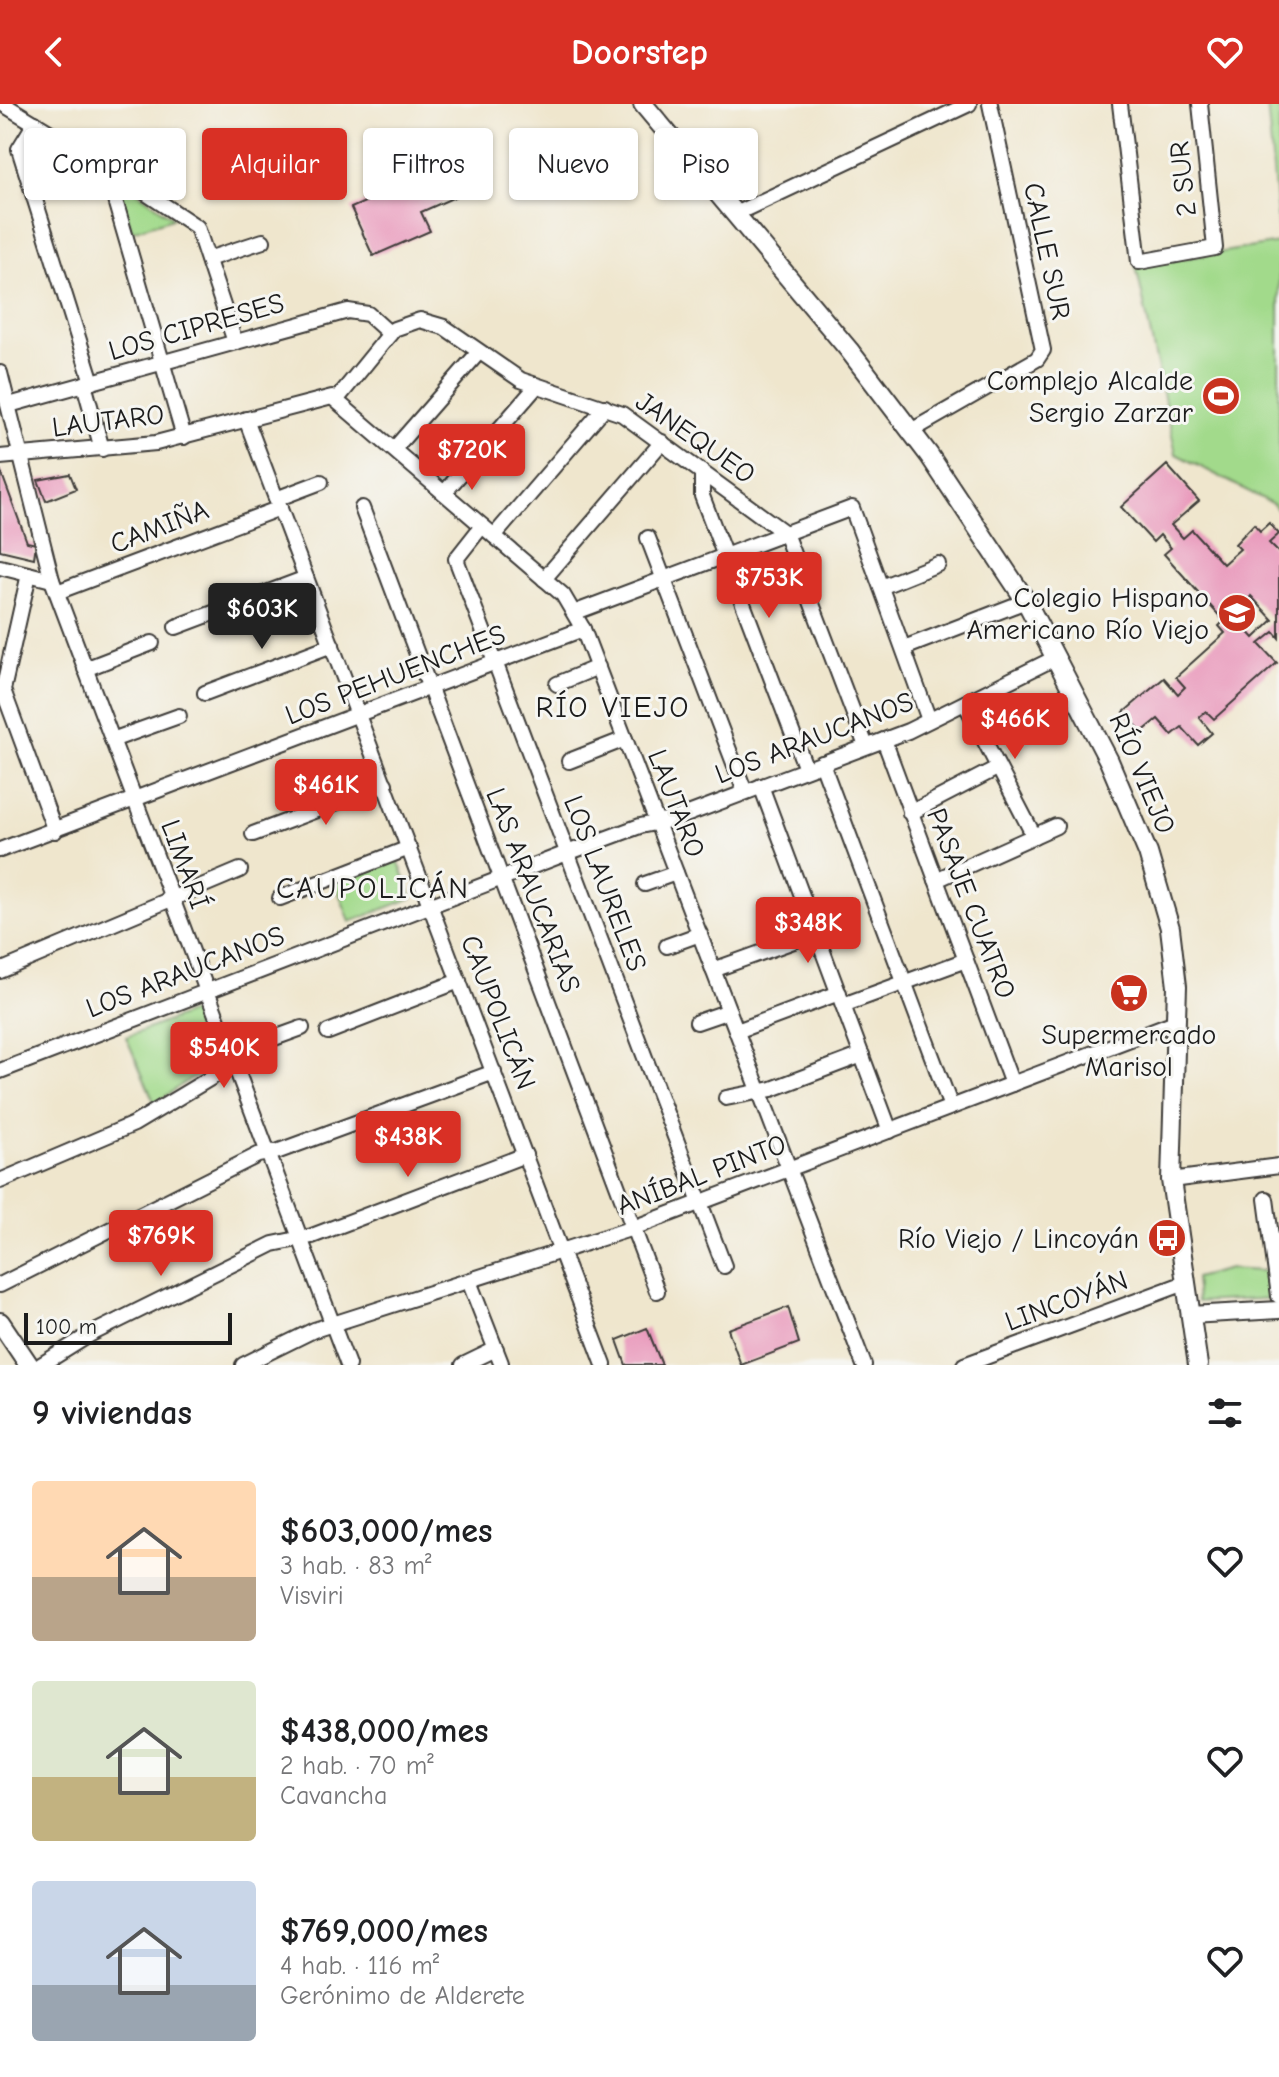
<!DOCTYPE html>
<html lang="es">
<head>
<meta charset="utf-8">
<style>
  :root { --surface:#fff; --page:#f2f2f2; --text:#202124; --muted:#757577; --accent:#d93025 }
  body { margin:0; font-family:"Comic Neue",sans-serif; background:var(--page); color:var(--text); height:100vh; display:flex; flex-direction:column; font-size:30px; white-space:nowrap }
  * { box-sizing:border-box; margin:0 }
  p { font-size:26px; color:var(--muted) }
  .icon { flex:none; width:44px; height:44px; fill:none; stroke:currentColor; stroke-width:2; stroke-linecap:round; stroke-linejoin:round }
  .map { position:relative; height:1261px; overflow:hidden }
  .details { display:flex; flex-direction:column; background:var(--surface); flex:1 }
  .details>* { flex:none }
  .guide { position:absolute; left:24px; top:24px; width:800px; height:72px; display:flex; gap:16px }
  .scale { position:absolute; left:24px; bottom:20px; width:208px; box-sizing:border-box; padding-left:8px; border:4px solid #1c1c1c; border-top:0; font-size:22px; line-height:28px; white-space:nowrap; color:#1c1c1c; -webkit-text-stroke:6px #f6f6f2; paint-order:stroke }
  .price { position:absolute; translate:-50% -68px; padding:0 18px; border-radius:8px; background:var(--accent); color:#fff; font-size:26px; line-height:52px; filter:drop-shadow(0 2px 4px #0008) }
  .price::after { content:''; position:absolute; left:50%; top:48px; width:24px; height:18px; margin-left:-12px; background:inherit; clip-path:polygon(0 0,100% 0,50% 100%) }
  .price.selected { background:#222; color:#fff }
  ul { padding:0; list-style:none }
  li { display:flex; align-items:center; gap:24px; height:200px; padding:0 32px }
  li span { display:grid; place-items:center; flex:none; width:224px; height:160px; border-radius:8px; color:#555 }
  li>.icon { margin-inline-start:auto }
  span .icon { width:96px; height:96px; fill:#fffc; stroke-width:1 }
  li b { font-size:34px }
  h2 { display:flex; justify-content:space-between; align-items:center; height:96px; padding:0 32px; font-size:34px }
  .pill { padding:0 28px; border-radius:8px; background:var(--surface); box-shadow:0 2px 6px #0004; font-size:28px; line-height:72px }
  .pill.selected { background:var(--accent); color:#fff }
  header { display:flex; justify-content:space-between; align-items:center; height:104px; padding:0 32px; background:var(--accent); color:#fff; font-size:36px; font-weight:600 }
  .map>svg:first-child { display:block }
  .green { fill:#a2da8b; stroke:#5f7b54; stroke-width:2 }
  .building { fill:#e99abc; fill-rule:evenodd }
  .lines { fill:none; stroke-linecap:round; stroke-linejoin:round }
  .minor-casing { stroke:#3c3a37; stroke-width:18 }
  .tertiary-casing { stroke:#3c3a37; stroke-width:20 }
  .secondary-casing { stroke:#3c3a37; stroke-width:22 }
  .minor { stroke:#fff; stroke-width:14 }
  .tertiary { stroke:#fff; stroke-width:16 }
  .secondary { stroke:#fff; stroke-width:18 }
  .labels { text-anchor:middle; stroke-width:6; stroke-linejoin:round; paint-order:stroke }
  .street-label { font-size:28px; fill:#1c1c1c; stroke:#f6f6f2 }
  .poi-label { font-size:28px; fill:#1c1c1c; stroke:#f6f6f2; text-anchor:end }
  .neighbourhood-label { font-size:30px; letter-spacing:2px; fill:#1c1c1c; stroke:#f6f6f2 }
</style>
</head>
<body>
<header><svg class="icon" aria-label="back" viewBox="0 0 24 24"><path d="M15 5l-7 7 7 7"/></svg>Doorstep<svg class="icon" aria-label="heart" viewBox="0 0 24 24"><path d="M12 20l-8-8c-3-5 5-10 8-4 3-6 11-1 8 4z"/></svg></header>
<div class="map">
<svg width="1279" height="1261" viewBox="0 0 1279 1261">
  <rect width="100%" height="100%" fill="#f6f6f2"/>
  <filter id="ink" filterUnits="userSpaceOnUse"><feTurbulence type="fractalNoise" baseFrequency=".0125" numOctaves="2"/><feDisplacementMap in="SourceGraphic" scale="16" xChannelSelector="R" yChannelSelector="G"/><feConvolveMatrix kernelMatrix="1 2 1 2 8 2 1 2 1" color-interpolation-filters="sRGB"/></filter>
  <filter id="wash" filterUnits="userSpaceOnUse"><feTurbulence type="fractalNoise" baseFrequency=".006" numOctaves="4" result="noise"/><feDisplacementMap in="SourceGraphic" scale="32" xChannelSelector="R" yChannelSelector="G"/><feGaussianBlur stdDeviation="1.8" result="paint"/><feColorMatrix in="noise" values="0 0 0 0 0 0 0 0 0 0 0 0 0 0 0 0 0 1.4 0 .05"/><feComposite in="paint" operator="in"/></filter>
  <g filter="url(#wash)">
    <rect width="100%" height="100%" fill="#efe6cd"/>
    <g class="green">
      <path d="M 1267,0 L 1279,0 L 1279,132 Z"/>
      <path d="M 114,71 L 173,114 L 132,127 Z"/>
      <path d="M 1279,139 L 1279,408 L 1273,400 L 1176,350 L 1136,162 Z"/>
      <path d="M 397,753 L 412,794 L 350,818 L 334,776 Z"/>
      <path d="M 200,905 L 222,960 L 185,978 L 155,1000 L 126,933 Z"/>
      <path d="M 1229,1165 L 1279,1168 L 1279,1194 L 1197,1198 L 1195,1174 Z"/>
    </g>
    <g id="blocks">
      <g class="building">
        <path d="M 454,59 L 466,88 L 421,108 L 430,127 L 373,152 L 351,104 Z"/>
        <path d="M 1167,361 L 1199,397 L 1171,421 L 1183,434 L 1192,426 L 1223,460 L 1240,445 L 1235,440 L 1254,420 L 1260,427 L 1269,419 L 1279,430 L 1269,439 L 1279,449 L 1279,534 L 1274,528 L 1259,540 L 1277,559 L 1214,615 L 1206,607 L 1199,613 L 1212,629 L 1198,641 L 1182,623 L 1172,631 L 1158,615 L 1142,628 L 1124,608 L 1164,574 L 1178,590 L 1185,583 L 1176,573 L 1225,529 L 1219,522 L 1224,517 L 1164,450 L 1171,444 L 1160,431 L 1153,438 L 1121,403 ZM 1251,492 L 1273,516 L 1254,534 L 1235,513 Z"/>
        <path d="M 0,365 L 27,438 L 36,440 L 34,454 L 0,446 Z"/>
        <path d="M 70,370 L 76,385 L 46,397 L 38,376 Z"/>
        <path d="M 788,1203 L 799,1239 L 741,1261 L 728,1225 Z"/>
        <path d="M 647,1224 L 662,1261 L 626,1261 L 617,1236 Z"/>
      </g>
    </g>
  </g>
  <g filter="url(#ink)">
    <use href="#blocks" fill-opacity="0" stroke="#3c3a37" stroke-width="2"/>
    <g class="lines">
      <g class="minor-casing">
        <g id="minor">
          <path d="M 3,0 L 105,62 L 184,333"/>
          <path d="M 1120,0 L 1139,158 L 1215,144 L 1200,0"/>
          <path d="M 35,19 L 19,45 L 92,278"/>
          <path d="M 105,62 L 197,123 L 235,238"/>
          <path d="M 737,109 L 969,0"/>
          <path d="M 208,155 L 263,137"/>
          <path d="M 0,269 L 52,476 L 348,1261"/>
          <path d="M 84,280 L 102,345"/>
          <path d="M 337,295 L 394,225 L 420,216 L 444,223 L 521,276 L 622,310 L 785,429 L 866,642"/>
          <path d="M 9,301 L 348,207 L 368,210 L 390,230"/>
          <path d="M 246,315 L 604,1261"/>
          <path d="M 911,327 L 1037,255 L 1043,246 L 990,0"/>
          <path d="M 394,345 L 479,248"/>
          <path d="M 0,353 L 156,339 L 332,293 L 563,491 L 583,525 L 864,1261"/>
          <path d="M 702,368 L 702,392 L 806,665"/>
          <path d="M 444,389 L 536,283"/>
          <path d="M 276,395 L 321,378"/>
          <path d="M 362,404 L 657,1187"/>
          <path d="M 482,422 L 456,455 L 724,1162"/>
          <path d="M 494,432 L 605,303"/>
          <path d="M 648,434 L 745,688"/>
          <path d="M 0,463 L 52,476"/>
          <path d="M 29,470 L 3,586 L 55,727"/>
          <path d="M 544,475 L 662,338"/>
          <path d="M 881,483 L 938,460"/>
          <path d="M 57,488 L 280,404"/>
          <path d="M 576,508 L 852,404 L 929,616"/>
          <path d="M 176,523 L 306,474"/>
          <path d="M 904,544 L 1026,497"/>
          <path d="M 85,565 L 152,539"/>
          <path d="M 557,580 L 598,563"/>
          <path d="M 205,589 L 332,541"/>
          <path d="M 965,599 L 1034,732"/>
          <path d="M 112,636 L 179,612"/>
          <path d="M 884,636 L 1012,980"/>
          <path d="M 569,657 L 625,635"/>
          <path d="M 822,659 L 951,1003"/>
          <path d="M 761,682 L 890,1027"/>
          <path d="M 910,709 L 997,664"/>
          <path d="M 253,730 L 385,680"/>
          <path d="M 0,746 L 583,525"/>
          <path d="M 936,776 L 1056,722"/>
          <path d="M 645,780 L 676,769"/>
          <path d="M 280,794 L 409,744"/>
          <path d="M 667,842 L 700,830"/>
          <path d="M 713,866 L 816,829"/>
          <path d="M 0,867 L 240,766"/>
          <path d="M 843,901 L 966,856"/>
          <path d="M 697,918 L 729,907"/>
          <path d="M 737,927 L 839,889"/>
          <path d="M 328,928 L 459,877"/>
          <path d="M 230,950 L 302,924"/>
          <path d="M 0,967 L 567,749 L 640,722 L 675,715 L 908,627 L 1057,553"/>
          <path d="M 726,994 L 772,985 L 862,951"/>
          <path d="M 1171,1076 L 1279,1062"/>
          <path d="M 0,1077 L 134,1020 L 234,960"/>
          <path d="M 1266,1095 L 1279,1192"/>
          <path d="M 469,1177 L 501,1259"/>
          <path d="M 0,1181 L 258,1051 L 279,1047 L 494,968"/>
          <path d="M 41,1261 L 89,1231 L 273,1140 L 312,1132 L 525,1051"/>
          <path d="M 243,1261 L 314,1226 L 633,1124 L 1175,918"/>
          <path d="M 463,1261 L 496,1245"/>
          <path d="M 964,1261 L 1185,1179"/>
        </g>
      </g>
      <g class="tertiary-casing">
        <path id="tertiary" d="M 1190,1211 L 1279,1206"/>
      </g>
      <g class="secondary-casing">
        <g id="secondary">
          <path d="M 643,0 L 849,246 L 929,351 L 1026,497 L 1109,657 L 1148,749 L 1170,824 L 1177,882 L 1171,1076 L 1198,1261"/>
          <path d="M 0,1218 L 29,1261"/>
        </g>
      </g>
      <use href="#minor" class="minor"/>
      <use href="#tertiary" class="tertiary"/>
      <use href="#secondary" class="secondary"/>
    </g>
  </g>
  <defs>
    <g id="stadium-disc" transform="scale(2)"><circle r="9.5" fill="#c8321e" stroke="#f6f6f2"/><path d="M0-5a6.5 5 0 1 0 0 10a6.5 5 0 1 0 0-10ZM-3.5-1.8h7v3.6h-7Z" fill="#fff"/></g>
    <g id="school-disc" transform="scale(2)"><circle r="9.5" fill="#c8321e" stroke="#f6f6f2"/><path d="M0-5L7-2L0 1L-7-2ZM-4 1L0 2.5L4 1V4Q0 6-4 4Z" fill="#fff"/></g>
    <g id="supermarket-disc" transform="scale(2)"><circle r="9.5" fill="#c8321e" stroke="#f6f6f2"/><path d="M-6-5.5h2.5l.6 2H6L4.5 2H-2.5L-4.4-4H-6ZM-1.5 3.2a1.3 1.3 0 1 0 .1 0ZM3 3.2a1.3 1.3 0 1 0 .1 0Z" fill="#fff"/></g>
    <g id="bus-disc" transform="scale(2)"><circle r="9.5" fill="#c8321e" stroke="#f6f6f2"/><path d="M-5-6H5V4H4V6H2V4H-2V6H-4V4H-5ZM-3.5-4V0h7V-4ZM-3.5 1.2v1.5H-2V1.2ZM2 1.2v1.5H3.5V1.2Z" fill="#fff"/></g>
  </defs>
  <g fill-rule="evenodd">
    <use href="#stadium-disc" x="1221" y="292"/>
    <use href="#school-disc" x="1237" y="509"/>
    <use href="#supermarket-disc" x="1129" y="889"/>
    <use href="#bus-disc" x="1167" y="1134"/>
  </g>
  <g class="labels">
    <g class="street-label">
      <text transform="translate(1182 75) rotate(-96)" y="10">2 SUR</text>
      <text transform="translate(1048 147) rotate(78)" y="10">CALLE SUR</text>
      <text transform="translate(196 222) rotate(-16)" y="10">LOS CIPRESES</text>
      <text transform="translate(108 316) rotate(-7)" y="10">LAUTARO</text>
      <text transform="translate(696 333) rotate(35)" y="10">JANEQUEO</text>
      <text transform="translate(159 422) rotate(-21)" y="10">CAMIÑA</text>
      <text transform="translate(395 570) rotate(-21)" y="10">LOS PEHUENCHES</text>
      <text transform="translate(814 633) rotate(-21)" y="10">LOS ARAUCANOS</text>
      <text transform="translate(1143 669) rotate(67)" y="10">RÍO VIEJO</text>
      <text transform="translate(677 699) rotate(69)" y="10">LAUTARO</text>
      <text transform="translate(186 760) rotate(70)" y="10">LIMARÍ</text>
      <text transform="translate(606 779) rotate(69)" y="10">LOS LAURELES</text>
      <text transform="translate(534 786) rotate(69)" y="10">LAS ARAUCARIAS</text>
      <text transform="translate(972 799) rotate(69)" y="10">PASAJE CUATRO</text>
      <text transform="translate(185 867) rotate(-21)" y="10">LOS ARAUCANOS</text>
      <text transform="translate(499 908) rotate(69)" y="10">CAUPOLICÁN</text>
      <text transform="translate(701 1070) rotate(-21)" y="10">ANÍBAL PINTO</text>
      <text transform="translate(1066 1196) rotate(-20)" y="10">LINCOYÁN</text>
    </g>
    <g class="poi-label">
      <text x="1193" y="286">Complejo Alcalde<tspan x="1193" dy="32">Sergio Zarzar</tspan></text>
      <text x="1209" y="503">Colegio Hispano<tspan x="1209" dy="32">Americano Río Viejo</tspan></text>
      <text x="1129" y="940" text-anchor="middle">Supermercado<tspan x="1129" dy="32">Marisol</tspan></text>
      <text x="1139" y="1144">Río Viejo / Lincoyán</text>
    </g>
    <g class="neighbourhood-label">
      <text x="613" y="613">RÍO VIEJO</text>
      <text x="373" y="794">CAUPOLICÁN</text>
    </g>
  </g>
</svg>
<div class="scale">100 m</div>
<b class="price" style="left:472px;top:388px">$720K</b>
<b class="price" style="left:769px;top:516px">$753K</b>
<b class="price selected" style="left:262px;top:547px">$603K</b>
<b class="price" style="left:1015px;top:657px">$466K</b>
<b class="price" style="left:326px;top:723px">$461K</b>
<b class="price" style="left:808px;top:861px">$348K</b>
<b class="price" style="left:224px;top:986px">$540K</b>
<b class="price" style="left:408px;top:1075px">$438K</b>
<b class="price" style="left:161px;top:1174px">$769K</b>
<div class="guide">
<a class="pill">Comprar</a>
<a class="pill selected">Alquilar</a>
<a class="pill">Filtros</a>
<a class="pill">Nuevo</a>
<a class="pill">Piso</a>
</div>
</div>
<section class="details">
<h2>9 viviendas<svg class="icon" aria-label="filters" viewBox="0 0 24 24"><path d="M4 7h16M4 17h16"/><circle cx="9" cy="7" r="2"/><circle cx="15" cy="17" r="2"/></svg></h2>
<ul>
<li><span style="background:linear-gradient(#ffd9b3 60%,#b9a48a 0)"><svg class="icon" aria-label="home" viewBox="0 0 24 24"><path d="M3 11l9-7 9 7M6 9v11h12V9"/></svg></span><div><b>$603,000/mes</b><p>3 hab. · 83 m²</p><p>Visviri</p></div><svg class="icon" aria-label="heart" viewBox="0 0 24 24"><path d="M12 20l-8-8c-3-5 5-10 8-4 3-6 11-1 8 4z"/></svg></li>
<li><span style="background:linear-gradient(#dfe7d0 60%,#c2b280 0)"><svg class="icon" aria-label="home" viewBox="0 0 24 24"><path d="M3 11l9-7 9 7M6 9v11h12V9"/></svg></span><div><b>$438,000/mes</b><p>2 hab. · 70 m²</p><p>Cavancha</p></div><svg class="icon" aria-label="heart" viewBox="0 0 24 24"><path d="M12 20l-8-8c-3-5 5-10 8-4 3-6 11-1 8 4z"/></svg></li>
<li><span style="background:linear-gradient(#c9d6e8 65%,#9aa5b1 0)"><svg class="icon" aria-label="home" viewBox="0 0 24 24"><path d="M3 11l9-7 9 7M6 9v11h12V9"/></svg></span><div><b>$769,000/mes</b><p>4 hab. · 116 m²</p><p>Gerónimo de Alderete</p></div><svg class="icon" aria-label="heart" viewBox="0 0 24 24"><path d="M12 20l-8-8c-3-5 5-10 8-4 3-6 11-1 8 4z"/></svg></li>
</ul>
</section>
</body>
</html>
